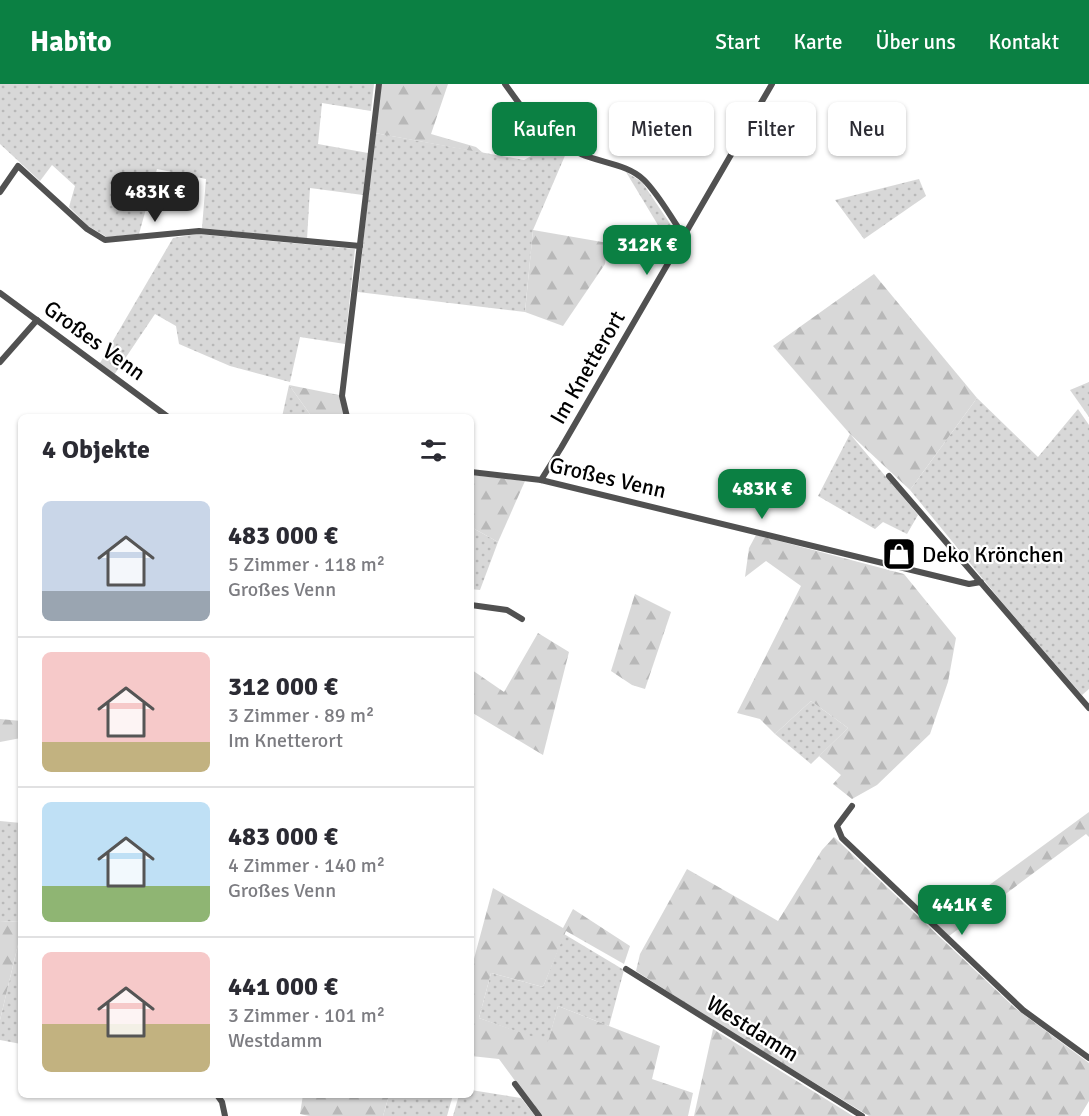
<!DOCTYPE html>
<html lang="de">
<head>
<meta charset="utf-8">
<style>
  :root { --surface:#fff; --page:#f7f7f7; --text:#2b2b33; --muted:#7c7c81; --line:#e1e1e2; --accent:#0b8043 }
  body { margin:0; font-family:Signika,sans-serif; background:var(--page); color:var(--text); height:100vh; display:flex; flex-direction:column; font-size:22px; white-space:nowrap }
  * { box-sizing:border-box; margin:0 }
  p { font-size:20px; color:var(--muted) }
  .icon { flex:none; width:33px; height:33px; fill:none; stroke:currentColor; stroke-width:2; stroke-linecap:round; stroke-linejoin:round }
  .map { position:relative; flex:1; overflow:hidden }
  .sheet { position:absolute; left:18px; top:330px; width:456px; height:684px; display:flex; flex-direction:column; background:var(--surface); border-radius:9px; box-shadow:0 2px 4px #0004 }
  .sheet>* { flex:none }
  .banner { position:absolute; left:492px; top:18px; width:507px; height:54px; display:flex; gap:12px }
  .price { position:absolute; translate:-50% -51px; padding:0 14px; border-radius:12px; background:var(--accent); color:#fff; font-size:20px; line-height:39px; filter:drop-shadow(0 2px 3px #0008) }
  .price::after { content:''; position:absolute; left:50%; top:36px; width:18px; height:14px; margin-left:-9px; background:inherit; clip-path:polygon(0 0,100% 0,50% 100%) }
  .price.selected { background:#222; color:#fff }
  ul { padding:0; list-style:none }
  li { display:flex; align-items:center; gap:18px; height:150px; padding:0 24px }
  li+li { border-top:2px solid var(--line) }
  li span { display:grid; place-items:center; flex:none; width:168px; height:120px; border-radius:9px; color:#555 }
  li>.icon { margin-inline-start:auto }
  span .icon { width:72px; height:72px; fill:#fffc; stroke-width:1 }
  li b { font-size:26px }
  h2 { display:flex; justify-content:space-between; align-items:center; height:72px; padding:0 24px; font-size:26px }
  .pill { padding:0 21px; border-radius:9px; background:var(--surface); box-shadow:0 2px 4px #0004; font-size:21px; line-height:54px }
  .pill.selected { background:var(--accent); color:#fff }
  header { display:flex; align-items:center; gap:36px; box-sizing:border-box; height:84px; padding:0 30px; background:var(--accent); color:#fff }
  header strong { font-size:28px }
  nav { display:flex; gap:33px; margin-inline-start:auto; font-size:21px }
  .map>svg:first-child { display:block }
  .grass { fill:url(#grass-dots) }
  .forest { fill:url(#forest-firs) }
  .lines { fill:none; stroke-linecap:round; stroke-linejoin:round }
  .street { stroke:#515151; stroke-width:6 }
  .labels { text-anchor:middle; stroke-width:4.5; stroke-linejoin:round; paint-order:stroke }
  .street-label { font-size:22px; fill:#000; stroke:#fff }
  .poi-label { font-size:22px; fill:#000; stroke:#fff; text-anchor:start }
</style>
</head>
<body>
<header>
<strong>Habito</strong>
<nav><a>Start</a><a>Karte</a><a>Über uns</a><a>Kontakt</a></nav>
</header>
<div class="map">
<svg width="1089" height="1032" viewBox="0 0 1089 1032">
  <defs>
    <pattern id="grass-dots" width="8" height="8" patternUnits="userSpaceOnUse" patternTransform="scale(1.5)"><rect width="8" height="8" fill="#d8d8d8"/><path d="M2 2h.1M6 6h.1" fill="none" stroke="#b8b8b8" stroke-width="1.8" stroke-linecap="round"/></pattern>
    <pattern id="forest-firs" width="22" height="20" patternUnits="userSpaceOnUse" patternTransform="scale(1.5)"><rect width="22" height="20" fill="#d8d8d8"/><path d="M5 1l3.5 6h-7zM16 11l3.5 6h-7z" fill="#b8b8b8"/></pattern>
  </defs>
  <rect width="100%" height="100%" fill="#fff"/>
  <g class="grass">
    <path d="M 0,0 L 374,0 L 371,27 L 322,19 L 318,60 L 368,69 L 363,111 L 310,104 L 307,155 L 202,144 L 206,95 L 157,85 L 139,150 L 107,153 L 88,142 L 69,123 L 75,102 L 52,81 L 40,97 L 0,60 Z"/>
    <path d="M 375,49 L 524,76 L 551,61 L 567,67 L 533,146 L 525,228 L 358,208 Z"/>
    <path d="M 626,88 L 642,98 L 679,153 L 673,166 Z"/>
    <path d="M 919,95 L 926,112 L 864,155 L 835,116 Z"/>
    <path d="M 197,150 L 355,165 L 345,260 L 300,253 L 290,298 L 230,282 L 179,260 L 176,242 L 155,230 L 114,291 L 100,279 L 173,154 Z"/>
    <path d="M 1089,298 L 1089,333 L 1070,306 Z"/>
    <path d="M 289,301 L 312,333 L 282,333 Z"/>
    <path d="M 977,314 L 1038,373 L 1078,325 L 1089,341 L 1089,605 L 1082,611 L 1001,517 L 910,406 Z"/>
    <path d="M 850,350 L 918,431 L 907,450 L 883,438 L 875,445 L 818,412 Z"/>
    <path d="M 471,443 L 498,458 L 480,506 L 471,505 Z"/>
    <path d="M 811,617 L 848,644 L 811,680 L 775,650 Z"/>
    <path d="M 0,737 L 21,739 L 21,798 L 18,798 L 21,838 L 0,837 Z"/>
    <path d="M 21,848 L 21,960 L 0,956 L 0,936 Z"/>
    <path d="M 564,850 L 624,886 L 609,942 L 558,922 L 548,959 L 479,934 L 491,889 L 543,903 Z"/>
    <path d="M 471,1006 L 521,1014 L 535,1032 L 453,1032 L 459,1011 L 471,1011 Z"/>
    <path d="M 389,1011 L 453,1011 L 447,1032 L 383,1032 Z"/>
  </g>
  <g class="forest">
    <path d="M 379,0 L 448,0 L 431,50 L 476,63 L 483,69 L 375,49 Z"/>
    <path d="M 637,20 L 668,21 L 675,42 L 643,39 Z"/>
    <path d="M 533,146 L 608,159 L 605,180 L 563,242 L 525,228 Z"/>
    <path d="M 874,190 L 977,314 L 910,406 L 850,350 L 773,262 Z"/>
    <path d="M 289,301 L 339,311 L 345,333 L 312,333 Z"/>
    <path d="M 471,391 L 525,397 L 498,458 L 471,443 Z"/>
    <path d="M 756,451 L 904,490 L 956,554 L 948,598 L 930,650 L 877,701 L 852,715 L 833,700 L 841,691 L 819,672 L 848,644 L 811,617 L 775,650 L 760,635 L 737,629 L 801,502 L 766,477 L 745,493 L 749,464 Z"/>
    <path d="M 635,510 L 671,528 L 645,605 L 632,601 L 611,587 Z"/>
    <path d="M 538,549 L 569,568 L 543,671 L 471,628 L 472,586 L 504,608 Z"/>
    <path d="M 0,635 L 21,637 L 21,654 L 0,658 Z"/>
    <path d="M 1089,728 L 1089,753 L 1086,750 L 949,852 L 936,840 Z"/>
    <path d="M 834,753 L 1015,924 L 1089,979 L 1089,1017 L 1080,1032 L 869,1032 L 715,938 L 636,887 L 640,870 L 687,785 L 778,837 L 822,766 Z"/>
    <path d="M 493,804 L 563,844 L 573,825 L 630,862 L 624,880 L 566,847 L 543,903 L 491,889 L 479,934 L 548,958 L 558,922 L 660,962 L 652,995 L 693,1009 L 688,1032 L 541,1032 L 499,975 L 471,972 L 471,886 Z"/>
    <path d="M 0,837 L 21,838 L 21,848 L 0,936 Z"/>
    <path d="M 713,945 L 853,1032 L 694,1032 Z"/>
    <path d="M 303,1011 L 389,1011 L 383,1032 L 309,1032 L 300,1030 Z"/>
  </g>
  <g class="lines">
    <g class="street">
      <path d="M 505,0 C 529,33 541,54 581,70 C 601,79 628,80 644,96 C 660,112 671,134 684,152"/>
      <path d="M 0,108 L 18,82 L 87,145 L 105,156 L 199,147 L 360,162"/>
      <path d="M 0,209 L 168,333"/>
      <path d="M 0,278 L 37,236"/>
      <path d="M 347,333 L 342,312 L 379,0"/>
      <path d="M 471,388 L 541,396 L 969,500 L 981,498"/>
      <path d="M 889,392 L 1089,624"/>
      <path d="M 541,396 L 561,364 L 772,0"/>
      <path d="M 471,521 L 507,526 L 522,535"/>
      <path d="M 852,722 L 837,742 L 842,754 L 1023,926 L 1089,974"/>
      <path d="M 626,885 L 862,1032"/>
      <path d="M 515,1000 L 539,1032"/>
      <path d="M 217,1011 L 222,1018 L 225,1032"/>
    </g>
  </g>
  <defs>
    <g id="shop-square" transform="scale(1.725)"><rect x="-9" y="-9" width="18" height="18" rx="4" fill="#000" stroke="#fff"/><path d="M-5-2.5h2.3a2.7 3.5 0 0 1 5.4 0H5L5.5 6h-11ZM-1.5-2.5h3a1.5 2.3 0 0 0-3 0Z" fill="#fff"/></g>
  </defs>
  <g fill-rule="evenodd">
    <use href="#shop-square" x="899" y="470"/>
  </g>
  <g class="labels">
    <g class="street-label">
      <text transform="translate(95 256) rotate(36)" y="8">Großes Venn</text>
      <text transform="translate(587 283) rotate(-60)" y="8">Im Knetterort</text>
      <text transform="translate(608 393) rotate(13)" y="8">Großes Venn</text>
      <text transform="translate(753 944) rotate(32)" y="8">Westdamm</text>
    </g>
    <g class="poi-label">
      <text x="922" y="478">Deko Krönchen</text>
    </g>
  </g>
</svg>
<b class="price selected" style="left:155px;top:139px">483K €</b>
<b class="price" style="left:647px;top:192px">312K €</b>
<b class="price" style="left:762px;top:436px">483K €</b>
<b class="price" style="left:962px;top:852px">441K €</b>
<div class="banner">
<a class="pill selected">Kaufen</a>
<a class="pill">Mieten</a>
<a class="pill">Filter</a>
<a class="pill">Neu</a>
</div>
<section class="sheet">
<h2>4 Objekte<svg class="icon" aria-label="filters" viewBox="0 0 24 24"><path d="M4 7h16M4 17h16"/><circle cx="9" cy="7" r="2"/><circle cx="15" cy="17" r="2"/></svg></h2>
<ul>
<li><span style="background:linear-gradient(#c9d6e8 75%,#9aa5b1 0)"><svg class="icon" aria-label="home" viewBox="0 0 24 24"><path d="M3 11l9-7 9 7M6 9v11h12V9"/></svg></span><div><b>483 000 €</b><p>5 Zimmer · 118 m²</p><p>Großes Venn</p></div></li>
<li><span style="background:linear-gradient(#f6c9c9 75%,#c2b280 0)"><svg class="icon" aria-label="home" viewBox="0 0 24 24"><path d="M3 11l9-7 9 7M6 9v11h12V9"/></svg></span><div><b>312 000 €</b><p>3 Zimmer · 89 m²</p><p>Im Knetterort</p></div></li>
<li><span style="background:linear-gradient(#bfe0f5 70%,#8fb573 0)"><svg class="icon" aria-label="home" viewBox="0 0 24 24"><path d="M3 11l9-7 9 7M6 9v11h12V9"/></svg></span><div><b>483 000 €</b><p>4 Zimmer · 140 m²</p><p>Großes Venn</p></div></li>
<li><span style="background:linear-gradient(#f6c9c9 60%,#c2b280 0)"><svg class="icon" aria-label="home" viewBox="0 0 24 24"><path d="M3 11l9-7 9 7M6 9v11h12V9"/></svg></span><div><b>441 000 €</b><p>3 Zimmer · 101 m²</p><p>Westdamm</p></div></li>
</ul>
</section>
</div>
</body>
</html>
